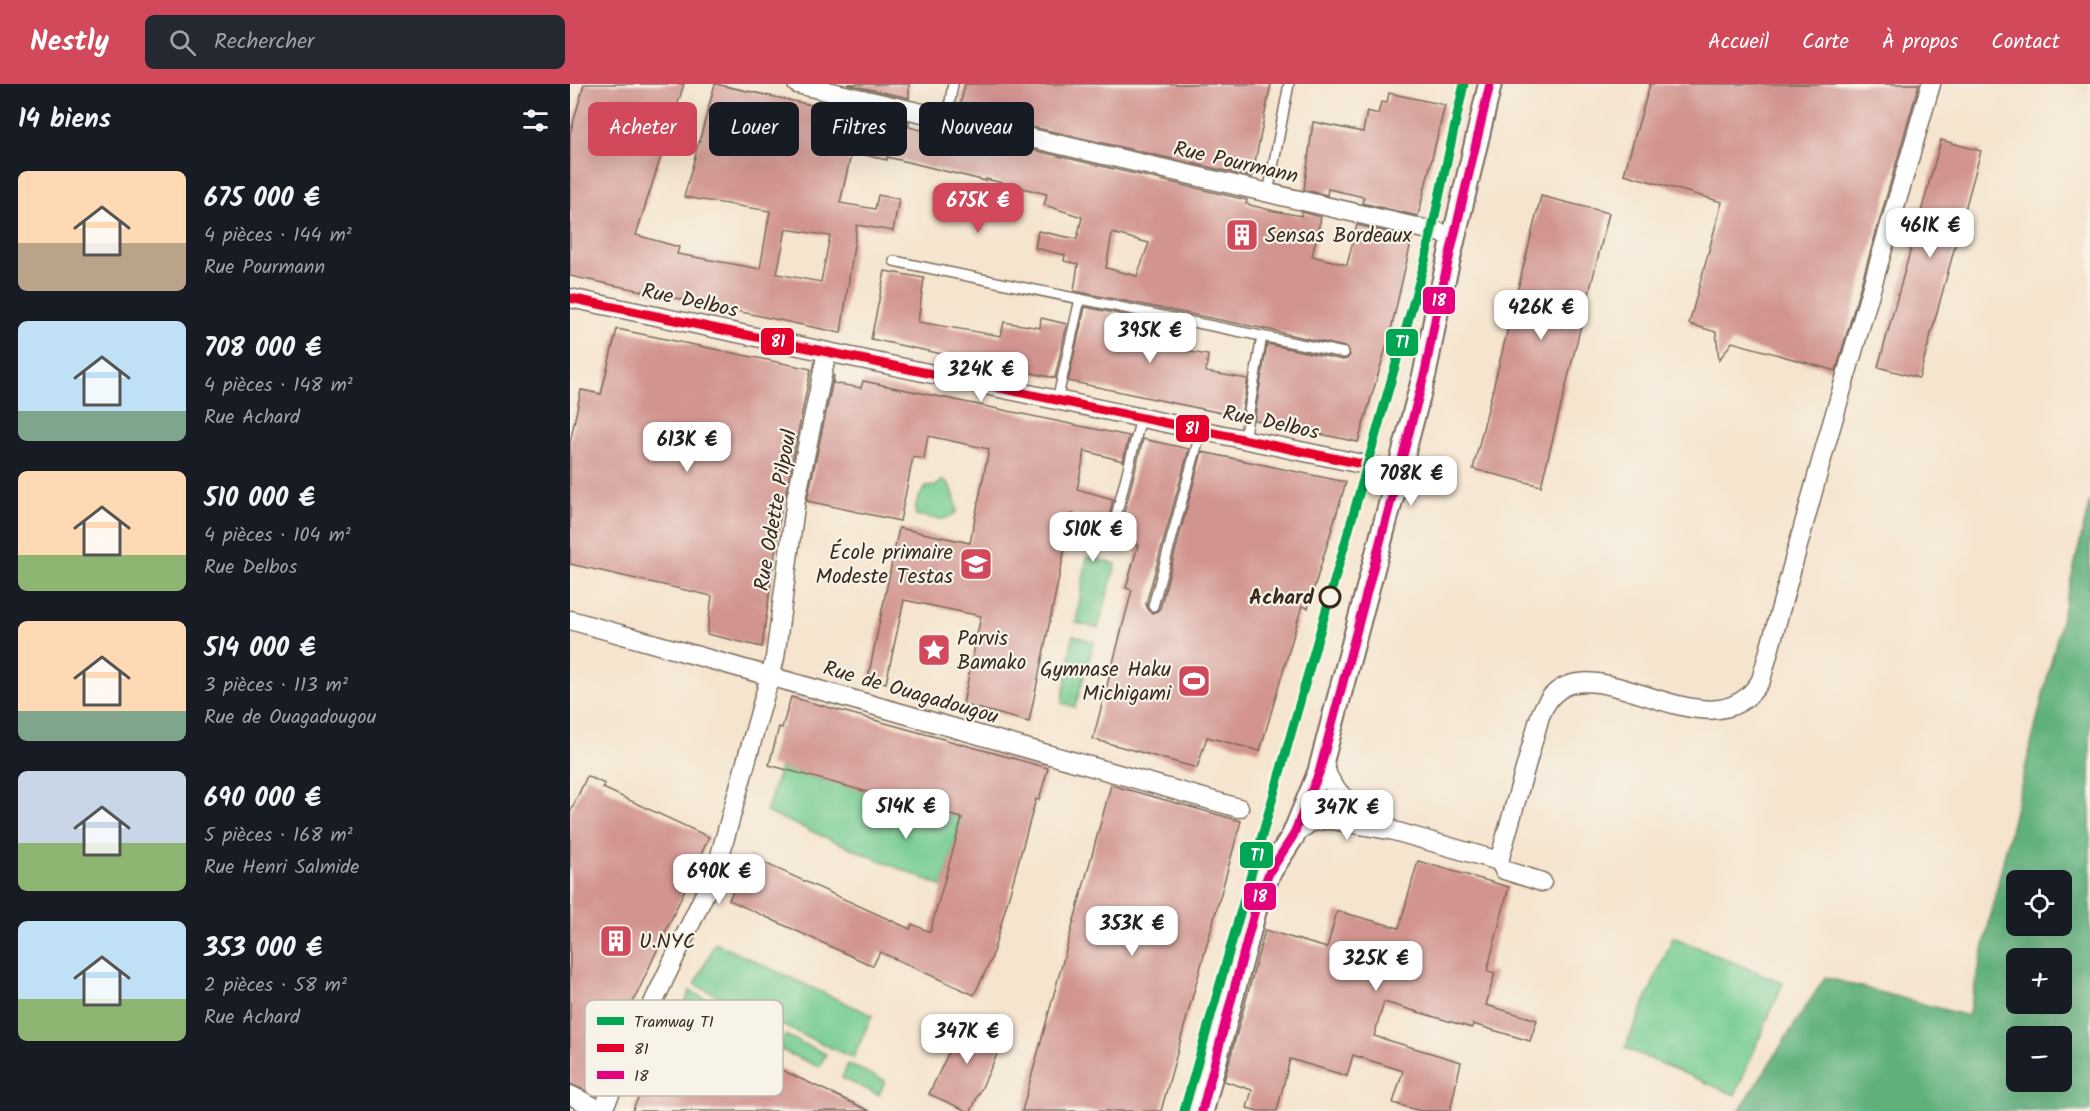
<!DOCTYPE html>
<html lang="fr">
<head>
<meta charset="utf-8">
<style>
  :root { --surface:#171b24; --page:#242831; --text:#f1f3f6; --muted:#9ea1a6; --accent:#d1495b }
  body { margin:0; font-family:Kalam,sans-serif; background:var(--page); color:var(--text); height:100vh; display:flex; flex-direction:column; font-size:22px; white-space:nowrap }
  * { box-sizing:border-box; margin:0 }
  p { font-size:20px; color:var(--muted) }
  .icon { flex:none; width:33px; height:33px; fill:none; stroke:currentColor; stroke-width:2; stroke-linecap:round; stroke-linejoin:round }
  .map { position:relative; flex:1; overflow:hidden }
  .side { display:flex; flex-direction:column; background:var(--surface); width:570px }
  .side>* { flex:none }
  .top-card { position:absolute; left:18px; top:18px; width:570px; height:54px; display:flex; gap:12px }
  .buttons { position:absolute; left:1436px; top:786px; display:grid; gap:12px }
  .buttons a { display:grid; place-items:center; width:66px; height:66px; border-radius:9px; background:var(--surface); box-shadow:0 6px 24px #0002; font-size:30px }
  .price { position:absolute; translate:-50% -51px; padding:0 14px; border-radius:12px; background:#fff; color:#222; font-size:20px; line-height:39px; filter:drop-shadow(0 2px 3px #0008) }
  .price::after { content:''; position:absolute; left:50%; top:36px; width:18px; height:14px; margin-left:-9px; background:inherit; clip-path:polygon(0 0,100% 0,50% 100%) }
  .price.selected { background:var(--accent); color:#fff }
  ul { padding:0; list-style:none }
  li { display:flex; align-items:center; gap:18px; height:150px; padding:0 18px }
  li span { display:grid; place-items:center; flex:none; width:168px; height:120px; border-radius:9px; color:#555 }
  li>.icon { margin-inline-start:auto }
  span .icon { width:72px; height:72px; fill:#fffc; stroke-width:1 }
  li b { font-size:26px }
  h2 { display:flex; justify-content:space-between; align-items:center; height:72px; padding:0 18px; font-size:26px }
  .tag { padding:0 21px; border-radius:9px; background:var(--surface); box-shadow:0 6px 24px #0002; font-size:21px; line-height:54px }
  .tag.selected { background:var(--accent); color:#fff }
  header { display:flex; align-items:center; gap:36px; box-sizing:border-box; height:84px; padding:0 30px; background:var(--accent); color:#fff }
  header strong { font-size:28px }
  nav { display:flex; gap:33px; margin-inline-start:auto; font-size:21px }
  .search { width:420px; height:54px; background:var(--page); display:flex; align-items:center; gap:15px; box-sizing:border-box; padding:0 21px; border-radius:9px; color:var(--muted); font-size:22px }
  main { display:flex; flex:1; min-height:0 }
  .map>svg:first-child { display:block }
  .green { fill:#74cc92; stroke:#587b58; stroke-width:1.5 }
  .forest { fill:#5fb07c; stroke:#4d6d4d; stroke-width:1.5; fill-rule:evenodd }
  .building { fill:#d29490; fill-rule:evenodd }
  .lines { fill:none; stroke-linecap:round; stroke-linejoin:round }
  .service-casing { stroke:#7c6b5c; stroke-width:12 }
  .minor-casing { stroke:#7c6b5c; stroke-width:21 }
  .tertiary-casing { stroke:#7c6b5c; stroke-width:26 }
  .service { stroke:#fff; stroke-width:9 }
  .minor { stroke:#fff; stroke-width:18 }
  .tertiary { stroke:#fff; stroke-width:22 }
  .bus-1-casing { stroke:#f7f3e8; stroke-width:14 }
  .bus-2-casing { stroke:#f7f3e8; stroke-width:14 }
  .bus-1 { stroke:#e4002b; stroke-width:9 }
  .bus-2 { stroke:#e5007d; stroke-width:9 }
  .tram-1-casing { stroke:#f7f3e8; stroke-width:14 }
  .tram-1 { stroke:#00a651; stroke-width:9 }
  .stop-dot { fill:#f7f3e8; stroke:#3b2a1e; stroke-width:3 }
  .labels { text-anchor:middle; stroke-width:4.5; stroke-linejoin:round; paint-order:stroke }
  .street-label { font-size:21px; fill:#3b2a1e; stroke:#f7f3e8 }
  .poi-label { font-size:21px; fill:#3b2a1e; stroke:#f7f3e8; text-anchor:start }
  .stop-label { font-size:21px; font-weight:bold; fill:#3b2a1e; stroke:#f7f3e8; text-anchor:end }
  .key { fill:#f7f3e8; stroke:#bfb7ab; stroke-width:1.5 }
  .key-label { font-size:16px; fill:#3b2a1e }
  .line-badge { stroke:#f7f3e8; stroke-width:2 }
  .badge-label { font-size:16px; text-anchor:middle; font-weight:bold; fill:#fff }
</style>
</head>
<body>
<header>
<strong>Nestly</strong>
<div class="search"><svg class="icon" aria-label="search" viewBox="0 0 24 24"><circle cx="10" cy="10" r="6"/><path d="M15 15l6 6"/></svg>Rechercher</div>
<nav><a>Accueil</a><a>Carte</a><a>À propos</a><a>Contact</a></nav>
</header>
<main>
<section class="side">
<h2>14 biens<svg class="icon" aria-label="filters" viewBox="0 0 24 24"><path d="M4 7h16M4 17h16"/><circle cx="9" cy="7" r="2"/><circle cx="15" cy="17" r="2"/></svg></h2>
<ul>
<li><span style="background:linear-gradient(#ffd9b3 60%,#b9a48a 0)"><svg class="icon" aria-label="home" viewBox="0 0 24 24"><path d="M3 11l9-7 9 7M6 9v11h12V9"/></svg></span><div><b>675 000 €</b><p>4 pièces · 144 m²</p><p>Rue Pourmann</p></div></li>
<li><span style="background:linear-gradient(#bfe0f5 75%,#7fa58c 0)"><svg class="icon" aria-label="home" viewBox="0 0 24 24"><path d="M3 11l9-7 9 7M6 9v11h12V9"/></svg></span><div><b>708 000 €</b><p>4 pièces · 148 m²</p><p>Rue Achard</p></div></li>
<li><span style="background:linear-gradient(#ffd9b3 70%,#8fb573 0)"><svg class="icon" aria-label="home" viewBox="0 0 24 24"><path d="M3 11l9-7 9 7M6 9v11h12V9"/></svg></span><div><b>510 000 €</b><p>4 pièces · 104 m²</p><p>Rue Delbos</p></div></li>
<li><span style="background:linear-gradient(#ffd9b3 75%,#7fa58c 0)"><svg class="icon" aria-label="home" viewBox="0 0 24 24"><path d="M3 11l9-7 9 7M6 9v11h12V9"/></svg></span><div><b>514 000 €</b><p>3 pièces · 113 m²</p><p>Rue de Ouagadougou</p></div></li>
<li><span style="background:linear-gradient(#c9d6e8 60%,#8fb573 0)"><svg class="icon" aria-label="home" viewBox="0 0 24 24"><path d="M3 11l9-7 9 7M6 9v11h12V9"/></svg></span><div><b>690 000 €</b><p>5 pièces · 168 m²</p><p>Rue Henri Salmide</p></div></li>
<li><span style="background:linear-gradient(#bfe0f5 65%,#8fb573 0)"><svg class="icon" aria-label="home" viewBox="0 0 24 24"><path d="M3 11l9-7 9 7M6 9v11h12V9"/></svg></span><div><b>353 000 €</b><p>2 pièces · 58 m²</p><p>Rue Achard</p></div></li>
</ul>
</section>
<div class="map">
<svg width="1520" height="1027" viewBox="0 0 1520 1027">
  <rect width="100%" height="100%" fill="#f7f3e8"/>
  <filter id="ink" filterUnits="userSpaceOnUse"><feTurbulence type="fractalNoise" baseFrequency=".0167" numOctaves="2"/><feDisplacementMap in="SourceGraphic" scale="12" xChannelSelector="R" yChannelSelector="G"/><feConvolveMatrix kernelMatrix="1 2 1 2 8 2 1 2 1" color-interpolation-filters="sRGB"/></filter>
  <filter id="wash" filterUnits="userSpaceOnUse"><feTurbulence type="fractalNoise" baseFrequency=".008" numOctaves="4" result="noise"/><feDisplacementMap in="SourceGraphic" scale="24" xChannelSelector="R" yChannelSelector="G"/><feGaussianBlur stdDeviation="1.35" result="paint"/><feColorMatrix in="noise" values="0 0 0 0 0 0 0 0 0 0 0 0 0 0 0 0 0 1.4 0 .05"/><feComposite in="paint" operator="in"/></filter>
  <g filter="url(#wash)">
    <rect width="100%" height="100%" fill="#f5e4ce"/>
    <g class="green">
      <path d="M 373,396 C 384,401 385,416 387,427 C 375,440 362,434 346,431 C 343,421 350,411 356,403 L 366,402 Z"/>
      <path d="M 517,473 L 546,480 L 528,544 L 506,539 Z"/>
      <path d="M 503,551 L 524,558 L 505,623 L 492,619 Z"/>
      <path d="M 210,684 L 392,734 L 373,803 L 196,728 Z"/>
      <path d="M 1103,853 L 1213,899 L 1165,1011 L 1055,964 Z"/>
      <path d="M 145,859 L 302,931 L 283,974 L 125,901 Z"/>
      <path d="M 120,907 L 151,922 L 145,935 L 114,921 Z"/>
      <path d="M 215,951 L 256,970 L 249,983 L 209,965 Z"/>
      <path d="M 278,980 L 315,997 L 309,1011 L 272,994 Z"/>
    </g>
    <path class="forest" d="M 1520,417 L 1520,1027 L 1169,1027 L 1255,893 L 1398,932 L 1441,743 ZM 1446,796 L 1491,796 L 1491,842 L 1446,842 ZM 1446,874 L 1491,874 L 1491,920 L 1446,920 ZM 1446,952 L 1491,952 L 1491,998 L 1446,998 Z"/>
    <g id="blocks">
      <g class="building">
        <path d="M 14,0 L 114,0 L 66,151 L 109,163 L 107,170 L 190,185 L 200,127 L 114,113 L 145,0 L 256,24 L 257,19 L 339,37 L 339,43 L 359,48 L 384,54 L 385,48 L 677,116 L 676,120 L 704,127 L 731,132 L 732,128 L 751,133 L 742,172 L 777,181 L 787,141 L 842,154 L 820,250 L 788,358 L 684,336 L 697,260 L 773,276 L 777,275 L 780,271 L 778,264 L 696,245 L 504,207 L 508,180 L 494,177 L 495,171 L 465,164 L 468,147 L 507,155 L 512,133 L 474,121 L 477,110 L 416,95 L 416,97 L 317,73 L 317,76 L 282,68 L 280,75 L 270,119 L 305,125 L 308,111 L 329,115 L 323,147 L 287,141 L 271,249 L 0,192 L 0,50 ZM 216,145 L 260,152 L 251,198 L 207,190 ZM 542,149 L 579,159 L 567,192 L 536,184 Z"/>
        <path d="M 277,0 L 339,0 L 339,14 Z"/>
        <path d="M 395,0 L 701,0 L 682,93 L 389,26 Z"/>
        <path d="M 1080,0 L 1349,0 L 1266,287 L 1162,258 L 1149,276 L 1146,248 L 1119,240 L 1152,118 L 1054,90 Z"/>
        <path d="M 819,9 L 875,21 L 848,132 L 792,119 L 794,113 L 758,105 L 757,111 L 734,106 L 743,38 L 793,48 L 797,27 L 808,30 L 811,18 L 817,19 Z"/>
        <path d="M 1371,56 L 1411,67 L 1349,294 L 1308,283 Z"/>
        <path d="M 971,112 L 1039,129 L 971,402 L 903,385 Z"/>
        <path d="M 315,187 L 354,194 L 348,238 L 431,252 L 434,238 L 470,244 L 471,234 L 497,240 L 485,294 L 301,255 Z"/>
        <path d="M 515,223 L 613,243 L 609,266 L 638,271 L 636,288 L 678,295 L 671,333 L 498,297 Z"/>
        <path d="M 47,245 L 241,285 L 215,412 L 213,412 L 192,563 L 137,550 L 142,512 L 0,480 L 0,359 L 11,306 L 31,310 Z"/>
        <path d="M 264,291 L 263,299 L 291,304 L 293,297 L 559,352 L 553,377 L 515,367 L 507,405 L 543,415 L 539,433 L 545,439 L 550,437 L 553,434 L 573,355 L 619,365 L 576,520 L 578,526 L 582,529 L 587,527 L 590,524 L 632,368 L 776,398 L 738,524 L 732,522 L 690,667 L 637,653 L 627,684 L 523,655 L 562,506 L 556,504 L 568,461 L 545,456 L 549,442 L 502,430 L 459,638 L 393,620 L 411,532 L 334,516 L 316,599 L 298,594 L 329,444 L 400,459 L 419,365 L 358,352 L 354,375 L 343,373 L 330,437 L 237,417 Z"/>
        <path d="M 221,613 L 478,684 L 469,716 L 466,715 L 421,876 L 404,911 L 310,868 L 303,882 L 159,816 L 179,772 L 340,845 L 342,840 L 360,848 L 392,734 L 199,681 L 209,643 L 212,644 Z"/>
        <path d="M 17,692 L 35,700 L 33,704 L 139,753 L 44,960 L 48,961 L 26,1011 L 0,1000 L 0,729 Z"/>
        <path d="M 541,701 L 671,737 L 591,1027 L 452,1027 Z"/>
        <path d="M 848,777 L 939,803 L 917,887 L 925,889 L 916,921 L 967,936 L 960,957 L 903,940 L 902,944 L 814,918 L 804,952 L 891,978 L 880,1027 L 850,1027 L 823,1019 L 833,987 L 783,971 L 777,992 L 720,975 L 707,1027 L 688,1027 L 677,1024 L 682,1006 L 654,997 L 695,846 L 757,864 L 767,827 L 829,844 Z"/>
        <path d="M 395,934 L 435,953 L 401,1027 L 397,1027 L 359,1010 Z"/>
        <path d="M 108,938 L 300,1027 L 62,1027 L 100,946 Z"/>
      </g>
    </g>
  </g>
  <g filter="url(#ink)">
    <use href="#blocks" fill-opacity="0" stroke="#7c6b5c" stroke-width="1.5"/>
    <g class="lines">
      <g class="service-casing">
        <g id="service">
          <path d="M 377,35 L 383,0"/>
          <path d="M 698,109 L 719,0"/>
          <path d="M 324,177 L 774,269"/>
          <path d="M 487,317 L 510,215"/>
          <path d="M 674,356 L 692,252"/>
          <path d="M 546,432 L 571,334"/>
          <path d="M 583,522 L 631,347"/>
        </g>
      </g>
      <g class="minor-casing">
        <g id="minor">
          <path d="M 227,0 L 885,152"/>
          <path d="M 0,214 L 830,388"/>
          <path d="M 0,536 L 669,724"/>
          <path d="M 754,671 C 753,709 791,725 818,743"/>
          <path d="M 723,752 L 739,739 L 753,736 L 762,736 L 824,747 L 929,777 L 934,786 L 972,798"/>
          <path d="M 929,777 L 970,632 C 1007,536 1139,685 1191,596 L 1256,360 L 1361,0"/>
          <path d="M 0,1011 L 33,1027"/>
          <path d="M 32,1027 L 146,786 L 205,574 L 226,415 L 257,268"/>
        </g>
      </g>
      <g class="tertiary-casing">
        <path id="tertiary" d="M 632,1027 L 686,822 L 699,789 L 723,752 L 749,689 L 855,288 L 868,221 L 920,0"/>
      </g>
      <use href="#service" class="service"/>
      <use href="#minor" class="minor"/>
      <use href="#tertiary" class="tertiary"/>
      <g class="bus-1-casing">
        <path id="bus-1" d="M 0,214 L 830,388"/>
      </g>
      <g class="bus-2-casing">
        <path id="bus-2" d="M 632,1027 L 686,822 L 699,789 L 723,752 L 749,689 L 855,288 L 868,221 L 920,0"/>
      </g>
      <use href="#bus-1" class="bus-1"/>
      <use href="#bus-2" class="bus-2"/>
      <g class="tram-1-casing">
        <path id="tram-1" d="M 614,1027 L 855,177 L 894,0"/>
      </g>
      <use href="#tram-1" class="tram-1"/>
    </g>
  </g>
  <defs>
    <g id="building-square" transform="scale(1.725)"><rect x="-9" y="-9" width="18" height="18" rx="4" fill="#d1495b" stroke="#f7f3e8"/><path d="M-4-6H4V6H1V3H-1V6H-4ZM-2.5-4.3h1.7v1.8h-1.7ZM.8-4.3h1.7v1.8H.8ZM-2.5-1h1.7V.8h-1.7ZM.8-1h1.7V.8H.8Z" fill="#fff"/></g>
    <g id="school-square" transform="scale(1.725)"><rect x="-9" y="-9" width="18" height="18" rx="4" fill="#d1495b" stroke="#f7f3e8"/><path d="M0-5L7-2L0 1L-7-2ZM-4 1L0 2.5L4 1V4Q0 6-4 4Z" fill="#fff"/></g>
    <g id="sight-square" transform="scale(1.725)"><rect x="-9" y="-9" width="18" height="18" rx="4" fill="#d1495b" stroke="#f7f3e8"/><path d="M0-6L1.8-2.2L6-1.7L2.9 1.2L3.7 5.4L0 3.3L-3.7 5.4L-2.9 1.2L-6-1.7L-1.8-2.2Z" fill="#fff"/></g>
    <g id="stadium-square" transform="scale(1.725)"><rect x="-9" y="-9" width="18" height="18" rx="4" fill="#d1495b" stroke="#f7f3e8"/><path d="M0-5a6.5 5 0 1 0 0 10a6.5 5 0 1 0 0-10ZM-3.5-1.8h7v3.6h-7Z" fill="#fff"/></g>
  </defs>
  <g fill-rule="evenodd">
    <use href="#building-square" x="672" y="151"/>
    <use href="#school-square" x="406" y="480"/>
    <use href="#sight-square" x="364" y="566"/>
    <use href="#stadium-square" x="624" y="597"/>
    <use href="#building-square" x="46" y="857"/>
  </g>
  <circle class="stop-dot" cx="760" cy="513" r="10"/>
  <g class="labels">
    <g class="street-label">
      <text transform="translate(666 78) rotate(13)" y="7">Rue Pourmann</text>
      <text transform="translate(120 216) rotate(12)" y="7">Rue Delbos</text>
      <text transform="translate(701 338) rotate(12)" y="7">Rue Delbos</text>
      <text transform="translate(205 426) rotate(-80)" y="7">Rue Odette Pilpoul</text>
      <text transform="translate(341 608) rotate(16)" y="7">Rue de Ouagadougou</text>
    </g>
    <g class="poi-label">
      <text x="695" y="158">Sensas Bordeaux</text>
      <text x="383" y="475" text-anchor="end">École primaire<tspan x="383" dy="24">Modeste Testas</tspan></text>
      <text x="387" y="561">Parvis<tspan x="387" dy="24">Bamako</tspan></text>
      <text x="601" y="592" text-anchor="end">Gymnase Haku<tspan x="601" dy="24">Michigami</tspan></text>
      <text x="69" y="864">U.NYC</text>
    </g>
    <g class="stop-label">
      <text x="744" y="520">Achard</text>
    </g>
  </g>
  <rect x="15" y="916" width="198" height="96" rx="9" class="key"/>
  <rect x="27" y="933" width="27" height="8" fill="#00a651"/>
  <rect x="27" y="960" width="27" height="8" fill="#e4002b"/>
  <rect x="27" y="987" width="27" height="8" fill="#e5007d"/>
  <g class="key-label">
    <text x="64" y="943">Tramway T1</text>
    <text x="64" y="970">81</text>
    <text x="64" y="997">18</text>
  </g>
  <g class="line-badge">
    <rect x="852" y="202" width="34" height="29" rx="6" fill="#e5007d"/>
    <rect x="190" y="243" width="35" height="29" rx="6" fill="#e4002b"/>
    <rect x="815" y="244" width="34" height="29" rx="6" fill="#00a651"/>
    <rect x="605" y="330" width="35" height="29" rx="6" fill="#e4002b"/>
    <rect x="669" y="757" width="35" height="28" rx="6" fill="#00a651"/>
    <rect x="673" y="798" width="34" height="29" rx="6" fill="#e5007d"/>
  </g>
  <g class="badge-label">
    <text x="869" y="222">18</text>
    <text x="208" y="263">81</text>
    <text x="832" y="264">T1</text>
    <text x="622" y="350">81</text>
    <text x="687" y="777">T1</text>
    <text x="690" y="818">18</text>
  </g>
</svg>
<div class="buttons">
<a><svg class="icon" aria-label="locate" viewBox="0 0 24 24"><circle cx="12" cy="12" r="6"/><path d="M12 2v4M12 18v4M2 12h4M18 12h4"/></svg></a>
<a>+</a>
<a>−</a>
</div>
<b class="price selected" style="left:408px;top:150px">675K €</b>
<b class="price" style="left:1360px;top:175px">461K €</b>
<b class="price" style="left:971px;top:257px">426K €</b>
<b class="price" style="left:580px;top:280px">395K €</b>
<b class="price" style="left:411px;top:319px">324K €</b>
<b class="price" style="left:117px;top:389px">613K €</b>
<b class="price" style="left:841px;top:423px">708K €</b>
<b class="price" style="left:523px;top:479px">510K €</b>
<b class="price" style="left:336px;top:756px">514K €</b>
<b class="price" style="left:777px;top:757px">347K €</b>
<b class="price" style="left:149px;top:821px">690K €</b>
<b class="price" style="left:562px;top:873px">353K €</b>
<b class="price" style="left:806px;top:908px">325K €</b>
<b class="price" style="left:397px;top:981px">347K €</b>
<div class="top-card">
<a class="tag selected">Acheter</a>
<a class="tag">Louer</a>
<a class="tag">Filtres</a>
<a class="tag">Nouveau</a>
</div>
</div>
</main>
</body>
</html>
